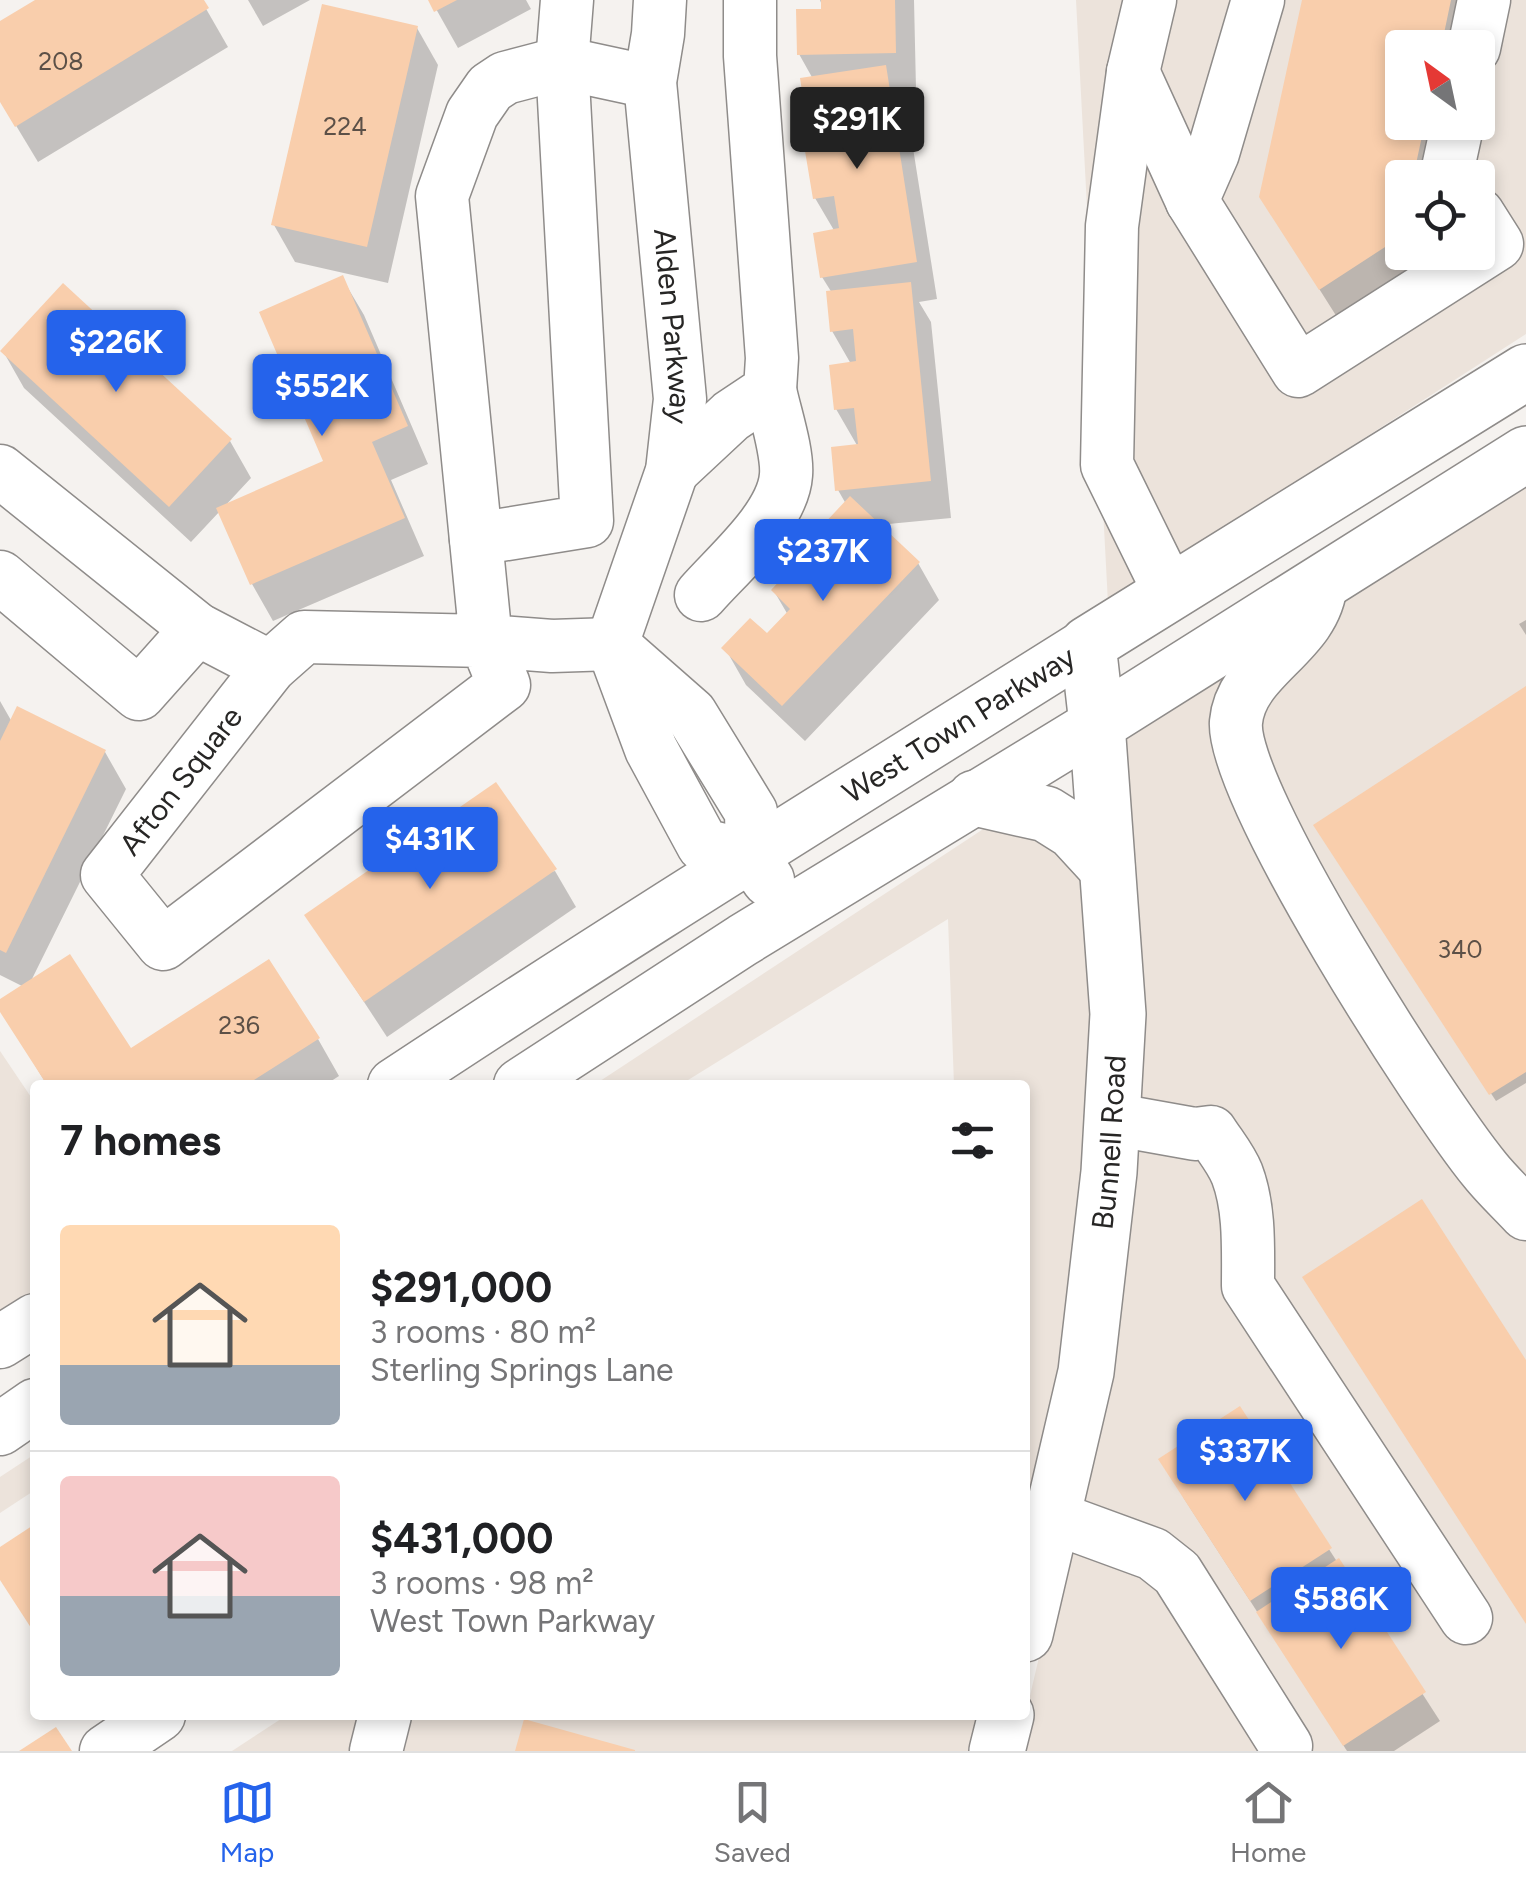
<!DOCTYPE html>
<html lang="en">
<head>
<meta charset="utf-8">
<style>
  :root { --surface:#fff; --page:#f2f2f2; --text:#202124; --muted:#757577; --line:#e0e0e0; --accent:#2563eb }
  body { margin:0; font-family:Figtree,sans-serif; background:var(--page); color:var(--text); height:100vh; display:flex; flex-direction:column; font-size:38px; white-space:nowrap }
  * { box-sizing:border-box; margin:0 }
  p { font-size:32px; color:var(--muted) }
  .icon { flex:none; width:55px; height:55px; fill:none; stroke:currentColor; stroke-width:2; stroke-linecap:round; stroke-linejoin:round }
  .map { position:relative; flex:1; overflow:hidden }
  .side { position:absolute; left:30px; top:1080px; width:1000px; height:640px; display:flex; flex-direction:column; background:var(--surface); border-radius:10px; box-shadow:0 5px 15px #0003 }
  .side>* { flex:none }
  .needle { width:65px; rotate:327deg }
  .fabs { position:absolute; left:1385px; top:30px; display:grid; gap:20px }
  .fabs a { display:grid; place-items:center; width:110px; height:110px; border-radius:10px; background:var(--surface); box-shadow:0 5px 15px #0003; font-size:50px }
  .price { position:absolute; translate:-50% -85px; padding:0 22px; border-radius:10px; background:var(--accent); color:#fff; font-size:32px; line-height:65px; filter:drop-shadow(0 2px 5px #0008) }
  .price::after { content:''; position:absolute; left:50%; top:60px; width:30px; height:22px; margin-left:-15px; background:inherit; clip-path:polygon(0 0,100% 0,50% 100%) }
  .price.selected { background:#222; color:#fff }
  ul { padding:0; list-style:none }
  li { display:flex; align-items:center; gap:30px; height:250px; padding:0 30px }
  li+li { border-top:2px solid var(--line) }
  li span { display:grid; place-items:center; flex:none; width:280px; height:200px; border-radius:10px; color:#555 }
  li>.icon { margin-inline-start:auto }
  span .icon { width:120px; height:120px; fill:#fffc; stroke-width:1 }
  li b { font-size:42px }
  h2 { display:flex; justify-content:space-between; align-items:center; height:120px; padding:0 30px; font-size:42px }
  .tab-bar { display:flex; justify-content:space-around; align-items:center; height:140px; border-top:2px solid var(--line); background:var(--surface); font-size:28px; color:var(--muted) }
  .tab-bar a { display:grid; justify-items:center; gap:5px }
  .tab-bar .selected { color:var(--accent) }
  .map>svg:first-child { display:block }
  .built { fill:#ece3db; fill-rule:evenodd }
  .shadow { fill:#0003 }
  .building { fill:#f9ceac }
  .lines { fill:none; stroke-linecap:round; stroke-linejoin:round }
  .minor-casing { stroke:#8f8c8a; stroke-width:55 }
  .major-casing { stroke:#8f8c8a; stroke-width:58 }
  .minor { stroke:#fff; stroke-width:52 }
  .major { stroke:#fff; stroke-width:55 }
  .labels { text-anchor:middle; stroke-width:9; stroke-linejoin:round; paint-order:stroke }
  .number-label { font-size:25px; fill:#5c5047 }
  .street-label { font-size:30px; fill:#272625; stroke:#fff }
</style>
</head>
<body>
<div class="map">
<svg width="1526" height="1751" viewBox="0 0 1526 1751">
  <rect width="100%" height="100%" fill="#f5f2ef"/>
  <g class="built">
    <path d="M 1076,0 L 1526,0 L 1526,334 L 1108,603 ZM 1402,48 L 1478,48 L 1478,122 L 1402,122 ZM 1402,178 L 1478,178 L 1478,252 L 1402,252 Z"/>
    <path d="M 1526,479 L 1526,1751 L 1017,1751 L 1105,1376 L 1117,743 Z"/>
    <path d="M 994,822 L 1041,832 L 1089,874 L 1099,1012 L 1069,1366 L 1025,1552 L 1025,1085 L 954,1085 L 948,919 L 680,1085 L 594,1085 Z"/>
    <path d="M 0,1051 L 35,1103 L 35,1295 L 0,1317 Z"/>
    <path d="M 35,1454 L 35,1490 L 0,1513 L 0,1477 Z"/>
    <path d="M 287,1715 L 366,1715 L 357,1751 L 232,1751 Z"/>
    <path d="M 404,1715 L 987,1715 L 978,1751 L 395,1751 Z"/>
  </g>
  <g class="shadow">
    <path d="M 40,0 L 201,0 L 228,47 L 38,162 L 0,99 L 0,24 Z"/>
    <path d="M 248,0 L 310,0 L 263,26 Z"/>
    <path d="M 431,0 L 526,0 L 531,9 L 458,48 Z"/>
    <path d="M 820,0 L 914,0 L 916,89 L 897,90 L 906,104 L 937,299 L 919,302 L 931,322 L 951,518 L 878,525 L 918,563 L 939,600 L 805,741 L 746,685 L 725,648 L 767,637 L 788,615 L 774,591 L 816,577 L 839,553 L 824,527 L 846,504 L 838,490 L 858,447 L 836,409 L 851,364 L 832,331 L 832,293 L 822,277 L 835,232 L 815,198 L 813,79 L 799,54 L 824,11 Z"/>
    <path d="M 1305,0 L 1479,0 L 1469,48 L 1402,48 L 1402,122 L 1453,122 L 1441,178 L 1402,178 L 1402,252 L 1432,252 L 1438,263 L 1342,325 L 1261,197 Z"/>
    <path d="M 417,28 L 438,65 L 388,283 L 295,262 L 274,225 Z"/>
    <path d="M 342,278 L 364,315 L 428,464 L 391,480 L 424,556 L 273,621 L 252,584 L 220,511 L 191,542 L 24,388 L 3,351 L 230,441 L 251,478 L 224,507 L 327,462 Z"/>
    <path d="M 1526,620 L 1526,635 L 1519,624 Z"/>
    <path d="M 1526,689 L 1526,1083 L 1496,1101 L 1321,834 Z"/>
    <path d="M 0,701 L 12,722 L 105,752 L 126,789 L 30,983 L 130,1051 L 318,1039 L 339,1076 L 325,1085 L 47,1085 L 0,1008 L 0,1002 L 24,987 L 0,975 Z"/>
    <path d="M 555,871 L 576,907 L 387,1037 L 307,915 Z"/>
    <path d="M 1239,1410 L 1440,1721 L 1394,1751 L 1347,1751 L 1183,1497 Z"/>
  </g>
  <g class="building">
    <path d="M 35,0 L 204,0 L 209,8 L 15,127 L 0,102 L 0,21 Z"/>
    <path d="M 428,0 L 457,0 L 434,12 Z"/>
    <path d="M 821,0 L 895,0 L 896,53 L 797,55 L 796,9 L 821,9 Z"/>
    <path d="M 1302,0 L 1451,0 L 1441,48 L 1402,48 L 1402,122 L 1425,122 L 1413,178 L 1402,178 L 1402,236 L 1319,290 L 1259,197 Z"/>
    <path d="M 322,4 L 418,26 L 367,247 L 271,225 Z"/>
    <path d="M 886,65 L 917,262 L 820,278 L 813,233 L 839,228 L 834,196 L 813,199 L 805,151 L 811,150 L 800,78 Z"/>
    <path d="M 343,275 L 408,426 L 372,442 L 405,518 L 250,585 L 216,508 L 323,461 L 259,312 Z"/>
    <path d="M 911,282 L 931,481 L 835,491 L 831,447 L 858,444 L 854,408 L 834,410 L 829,365 L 856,361 L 853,329 L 830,332 L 826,291 Z"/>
    <path d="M 63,283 L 232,439 L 169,507 L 0,351 Z"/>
    <path d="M 850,496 L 920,562 L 782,706 L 721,648 L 750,618 L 767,633 L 790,609 L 771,590 L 800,559 L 816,574 L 842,547 L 821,527 Z"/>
    <path d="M 1526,686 L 1526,1072 L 1489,1095 L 1313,825 Z"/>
    <path d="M 17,706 L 106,750 L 6,953 L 0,950 L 0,741 Z"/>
    <path d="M 496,782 L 557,869 L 364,1002 L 304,915 Z"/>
    <path d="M 70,954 L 131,1048 L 269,959 L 320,1038 L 246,1085 L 47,1085 L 0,1012 L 0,999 Z"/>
    <path d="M 1422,1199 L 1526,1360 L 1526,1624 L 1302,1277 Z"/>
    <path d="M 1240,1406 L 1332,1548 L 1250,1601 L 1158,1459 Z"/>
    <path d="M 35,1524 L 35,1634 L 0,1580 L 0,1547 Z"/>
    <path d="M 1339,1558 L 1426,1692 L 1343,1746 L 1256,1612 Z"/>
    <path d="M 524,1719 L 635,1750 L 635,1751 L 515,1751 Z"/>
    <path d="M 56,1727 L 72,1751 L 19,1751 Z"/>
  </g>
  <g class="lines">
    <g class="minor-casing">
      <g id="minor">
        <path id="s1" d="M 660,0 L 658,34 L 650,82 L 680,399 L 672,471 L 612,644 L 651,749 L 703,845 L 752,857"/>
        <path d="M 1150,0 L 1133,72 L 1112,226 L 1107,465 L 1170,593"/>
        <path d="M 1474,48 L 1484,0"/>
        <path d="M 1133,72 L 1192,201 L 1298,371 L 1497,244 L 1478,214"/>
        <path d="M 1454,178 L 1448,168 L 1458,122"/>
        <path d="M 1192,201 L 1213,153 L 1258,0"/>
        <path d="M 0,471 L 197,629 L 270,667"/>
        <path d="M 672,471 L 731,416 L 770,390 L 772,358 L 750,56 L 750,0"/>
        <path d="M 476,539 L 587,521 L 562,63 L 567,0"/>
        <path d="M 0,577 L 139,694 L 197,629"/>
        <path d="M 1321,583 C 1316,644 1241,665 1236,722 C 1230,792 1433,1107 1485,1170 C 1497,1185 1512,1199 1526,1214"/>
        <path d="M 701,595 C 728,564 783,518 786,475 C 788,452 775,414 770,390"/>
        <path d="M 612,644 L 552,646 L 486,641 L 304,637 L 270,667 L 107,875 L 163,944 L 504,685 L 486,641 L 442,196 L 472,114 L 490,88 L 505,78 L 562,63 L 650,82"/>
        <path d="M 617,649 L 691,714 L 751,812 L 752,857 L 768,880"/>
        <path id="s2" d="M 394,1085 C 622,934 856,790 1088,644"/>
        <path d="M 520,1085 L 743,940 L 1097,724"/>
        <path d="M 1111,1119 L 1195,1134 L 1211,1132 C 1220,1146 1231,1159 1237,1174 C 1250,1208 1248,1249 1248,1286 L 1466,1618"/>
        <path d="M 0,1342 L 35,1320"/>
        <path d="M 0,1429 L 35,1405"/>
        <path d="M 1052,1517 L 1153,1554 L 1177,1573 L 1286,1746"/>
        <path d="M 106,1751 L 159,1715"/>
        <path d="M 376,1751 L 385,1715"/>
      </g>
    </g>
    <g class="major-casing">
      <g id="major">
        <path d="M 1097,724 L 1526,454"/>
        <path d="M 975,798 L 1046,814 L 1073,831 L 1107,868"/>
        <path id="s3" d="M 1025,1634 L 1086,1372 L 1109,1172 L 1118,1014 L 1097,724 L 1088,644 L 1526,372"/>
        <path d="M 997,1751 L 1006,1715"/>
      </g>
    </g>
    <use href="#minor" class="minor"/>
    <use href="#major" class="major"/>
  </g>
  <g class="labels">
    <g class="number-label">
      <text x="61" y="70">208</text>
      <text x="345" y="135">224</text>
      <text x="1460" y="958">340</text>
      <text x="239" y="1034">236</text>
    </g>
    <g class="street-label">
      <text dy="10" stroke="none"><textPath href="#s1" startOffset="328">Alden Parkway</textPath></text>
      <text dy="10" stroke="none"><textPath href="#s2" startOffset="670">West Town Parkway</textPath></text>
      <text transform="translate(181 781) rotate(-52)" y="10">Afton Square</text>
      <text dy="10" stroke="none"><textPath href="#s3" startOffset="500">Bunnell Road</textPath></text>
    </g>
  </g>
</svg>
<div class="fabs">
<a><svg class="needle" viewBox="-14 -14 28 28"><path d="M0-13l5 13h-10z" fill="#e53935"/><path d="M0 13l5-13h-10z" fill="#757577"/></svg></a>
<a><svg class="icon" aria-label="locate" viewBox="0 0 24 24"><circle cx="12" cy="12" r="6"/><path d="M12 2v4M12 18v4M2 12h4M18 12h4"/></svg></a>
</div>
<b class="price selected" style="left:857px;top:172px">$291K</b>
<b class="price" style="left:116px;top:395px">$226K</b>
<b class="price" style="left:322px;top:439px">$552K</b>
<b class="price" style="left:823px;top:604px">$237K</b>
<b class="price" style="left:430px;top:892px">$431K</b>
<b class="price" style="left:1245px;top:1504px">$337K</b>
<b class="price" style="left:1341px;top:1652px">$586K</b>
<section class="side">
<h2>7 homes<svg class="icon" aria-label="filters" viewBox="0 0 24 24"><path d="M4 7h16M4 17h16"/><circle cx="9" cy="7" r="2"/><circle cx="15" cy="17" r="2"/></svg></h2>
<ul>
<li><span style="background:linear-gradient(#ffd9b3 70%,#9aa5b1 0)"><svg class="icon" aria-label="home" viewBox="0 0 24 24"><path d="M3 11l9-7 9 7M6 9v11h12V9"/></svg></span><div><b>$291,000</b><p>3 rooms · 80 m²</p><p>Sterling Springs Lane</p></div></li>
<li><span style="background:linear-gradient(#f6c9c9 60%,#9aa5b1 0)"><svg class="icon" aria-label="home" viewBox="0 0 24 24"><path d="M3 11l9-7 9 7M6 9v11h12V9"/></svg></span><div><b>$431,000</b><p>3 rooms · 98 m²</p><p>West Town Parkway</p></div></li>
</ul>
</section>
</div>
<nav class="tab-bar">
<a class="selected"><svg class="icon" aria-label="map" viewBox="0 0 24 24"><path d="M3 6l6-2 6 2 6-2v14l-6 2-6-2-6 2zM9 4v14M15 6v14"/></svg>Map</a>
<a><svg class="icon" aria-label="saved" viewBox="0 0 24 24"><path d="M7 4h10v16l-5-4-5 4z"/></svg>Saved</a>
<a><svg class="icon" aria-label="home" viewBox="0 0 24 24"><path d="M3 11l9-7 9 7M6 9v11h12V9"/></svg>Home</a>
</nav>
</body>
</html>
